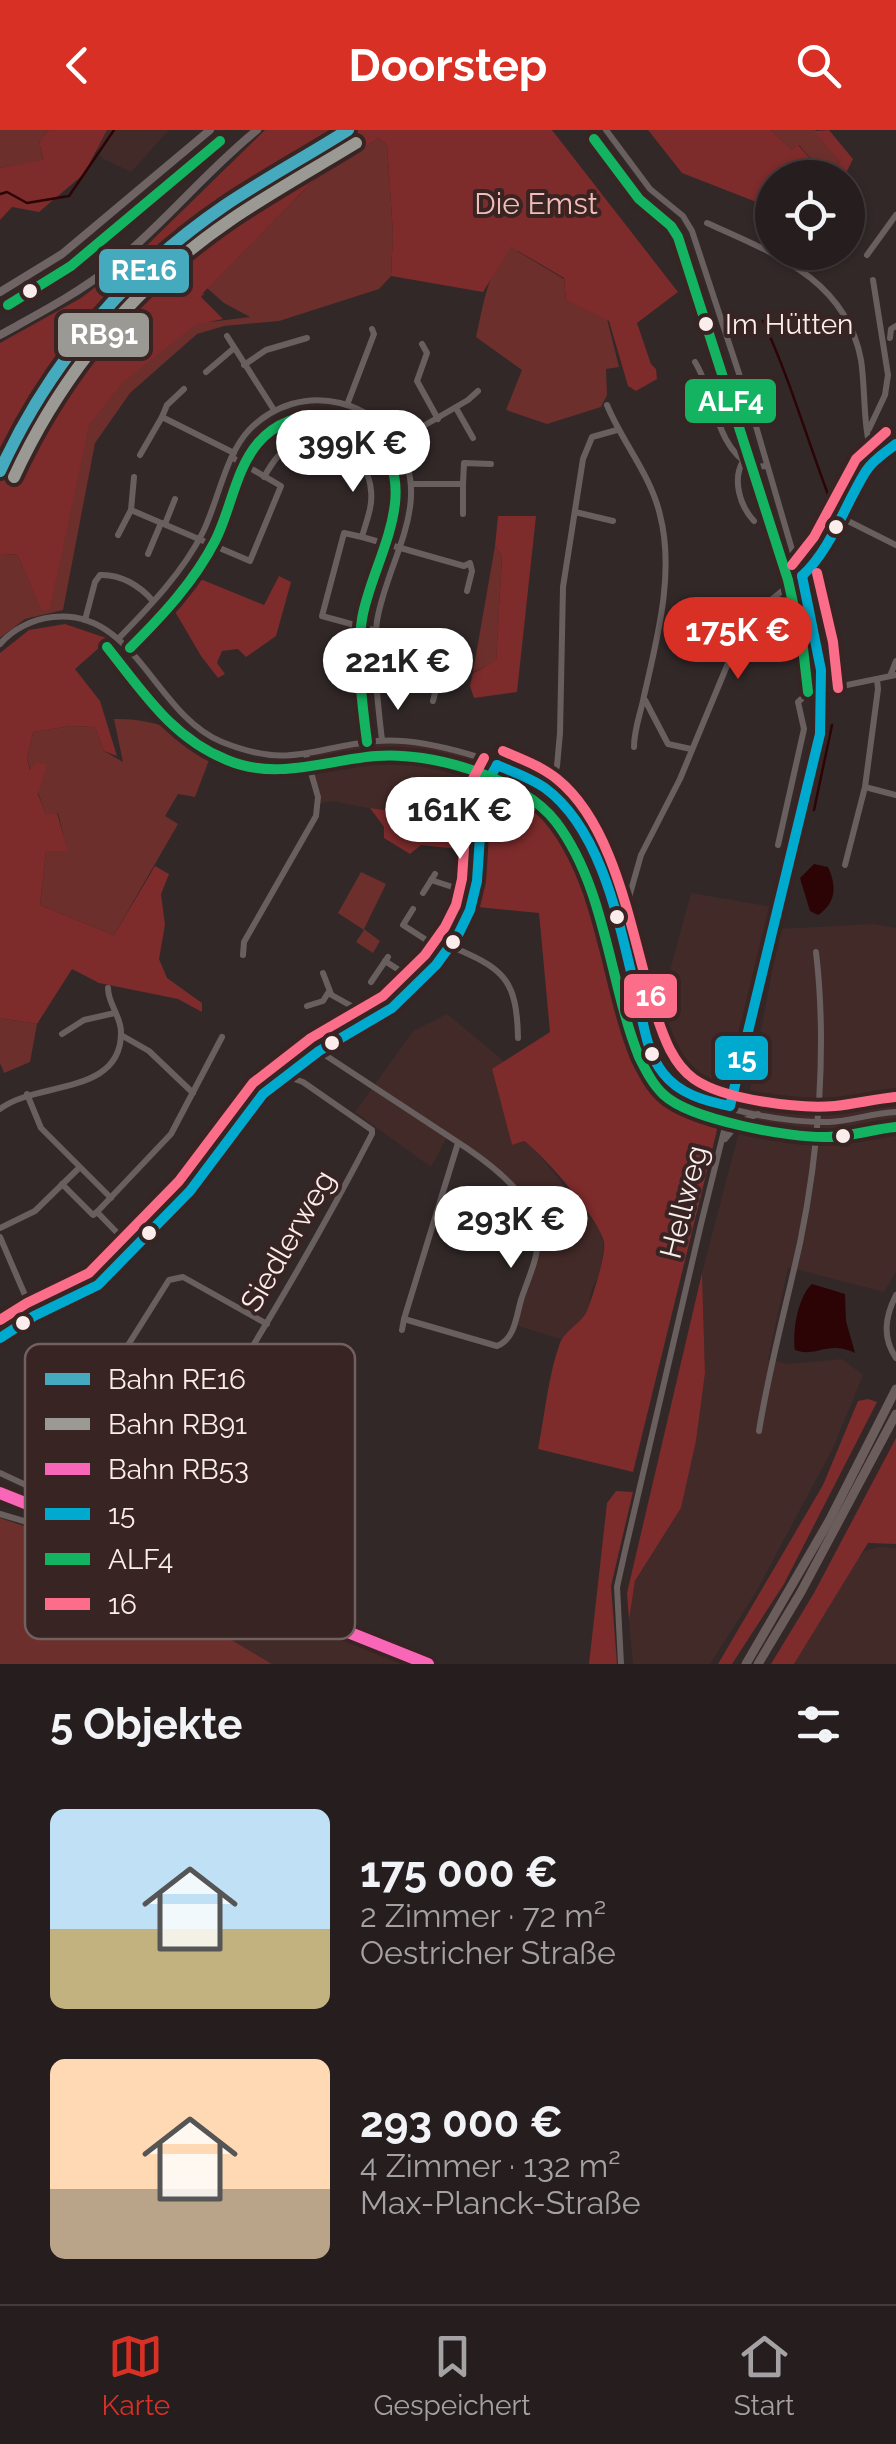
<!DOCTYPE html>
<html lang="de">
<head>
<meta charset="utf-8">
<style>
  :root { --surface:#261e1e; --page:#2e2727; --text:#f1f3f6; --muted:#a4a2a4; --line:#423c3c; --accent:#d93025 }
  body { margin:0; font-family:Raleway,sans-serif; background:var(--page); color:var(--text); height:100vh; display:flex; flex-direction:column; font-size:38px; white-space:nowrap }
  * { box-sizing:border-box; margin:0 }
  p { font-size:32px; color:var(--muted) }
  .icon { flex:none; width:55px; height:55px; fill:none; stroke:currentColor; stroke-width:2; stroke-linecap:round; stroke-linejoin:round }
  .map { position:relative; height:1534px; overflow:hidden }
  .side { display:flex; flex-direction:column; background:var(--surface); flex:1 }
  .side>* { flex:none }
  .controls { position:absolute; left:755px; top:30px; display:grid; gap:20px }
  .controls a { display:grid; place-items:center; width:110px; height:110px; border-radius:50%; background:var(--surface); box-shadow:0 2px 8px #0004,0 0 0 2px var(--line); font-size:50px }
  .price { position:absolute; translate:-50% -85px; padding:0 22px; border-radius:35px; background:#fff; color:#222; font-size:32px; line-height:65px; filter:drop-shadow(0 2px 5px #0008) }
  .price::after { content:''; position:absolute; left:50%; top:60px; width:30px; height:22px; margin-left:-15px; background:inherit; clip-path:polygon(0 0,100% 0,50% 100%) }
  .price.current { background:var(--accent); color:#fff }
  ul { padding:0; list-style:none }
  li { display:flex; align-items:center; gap:30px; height:250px; padding:0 50px }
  li span { display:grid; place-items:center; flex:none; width:280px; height:200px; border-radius:15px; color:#555 }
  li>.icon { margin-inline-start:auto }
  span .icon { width:120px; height:120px; fill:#fffc; stroke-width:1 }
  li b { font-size:42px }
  h2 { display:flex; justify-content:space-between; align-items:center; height:120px; padding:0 50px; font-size:42px }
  header { display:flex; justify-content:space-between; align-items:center; height:130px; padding:0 50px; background:var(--accent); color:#fff; font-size:45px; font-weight:700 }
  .menu { display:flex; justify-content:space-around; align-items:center; height:140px; border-top:2px solid var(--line); background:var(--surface); font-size:28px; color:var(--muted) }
  .menu a { display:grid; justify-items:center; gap:5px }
  .menu .current { color:var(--accent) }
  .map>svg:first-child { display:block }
  .built { fill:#422a28 }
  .green { fill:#6d2f2c; fill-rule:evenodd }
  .forest { fill:#7d2b2b }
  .water { fill:#2c0405 }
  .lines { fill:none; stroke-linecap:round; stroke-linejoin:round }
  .stream { stroke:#2c0405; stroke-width:2.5 }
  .minor { stroke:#685f5e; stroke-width:6 }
  .major { stroke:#6f6463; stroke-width:8 }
  .highway { stroke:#6b5d5b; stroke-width:9 }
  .bus-1-casing { stroke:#372423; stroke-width:18 }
  .bus-2-casing { stroke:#372423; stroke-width:18 }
  .bus-3-casing { stroke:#372423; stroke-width:18 }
  .bus-1 { stroke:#00a9ce; stroke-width:10 }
  .bus-2 { stroke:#13b361; stroke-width:10 }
  .bus-3 { stroke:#fb6d88; stroke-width:10 }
  .rail-1-casing { stroke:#372423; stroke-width:20 }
  .rail-2-casing { stroke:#372423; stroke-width:20 }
  .rail-3-casing { stroke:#372423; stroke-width:20 }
  .rail-1 { stroke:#46aabe; stroke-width:12 }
  .rail-2 { stroke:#9b9993; stroke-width:12 }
  .rail-3 { stroke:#fa66b7; stroke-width:12 }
  .bus-dot { fill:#faedec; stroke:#372423; stroke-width:4 }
  .labels { text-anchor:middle; stroke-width:8; stroke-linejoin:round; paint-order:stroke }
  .bus-label { font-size:28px; fill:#faedec; stroke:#372423; text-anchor:start }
  .park-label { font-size:30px; fill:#f3bdb7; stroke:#372423 }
  .street-label { font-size:30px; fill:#faedec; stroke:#372423 }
  .key { fill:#372423; stroke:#72605f; stroke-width:2.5 }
  .key-label { font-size:28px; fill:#faedec }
  .line-badge { stroke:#372423; stroke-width:4 }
  .badge-label { font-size:28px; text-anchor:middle; font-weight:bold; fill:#fff }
</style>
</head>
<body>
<header><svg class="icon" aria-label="back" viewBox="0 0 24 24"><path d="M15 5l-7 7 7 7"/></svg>Doorstep<svg class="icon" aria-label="search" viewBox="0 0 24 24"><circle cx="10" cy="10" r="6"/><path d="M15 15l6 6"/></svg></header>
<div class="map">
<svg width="896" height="1534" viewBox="0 0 896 1534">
  <rect width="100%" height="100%" fill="#322828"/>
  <g class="built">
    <path d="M 107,0 L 169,0 L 131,42 L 102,28 L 97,18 Z"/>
    <path d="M 383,612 L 442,617 L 495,636 L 483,653 L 479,694 L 413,687 L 332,671 L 319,674 L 308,626 Z"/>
    <path d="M 691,763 L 772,777 L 727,945 L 722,955 L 705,963 L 672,947 L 662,935 L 636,848 L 669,844 Z"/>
    <path d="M 874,794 L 896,798 L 896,1142 L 884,1162 L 788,1137 L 768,1230 L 789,1234 L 842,1229 L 863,1245 L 833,1318 L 756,1462 L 710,1534 L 633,1534 L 629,1490 L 635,1452 L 681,1378 L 696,1311 L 705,1243 L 702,1143 L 750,960 L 780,799 Z"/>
    <path d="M 447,884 L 505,932 L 492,940 L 512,1015 L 524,1011 L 533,1017 L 599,1099 L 604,1115 L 600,1144 L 592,1159 L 588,1178 L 579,1194 L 561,1209 L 515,1195 L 536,1125 L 536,1095 L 508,1050 L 448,1005 L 431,1037 L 355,982 L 413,901 Z"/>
    <path d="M 60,1394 L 341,1503 L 416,1534 L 272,1534 L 195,1488 L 143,1463 L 143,1452 L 118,1476 L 94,1485 L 66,1469 L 53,1451 L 51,1402 Z"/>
    <path d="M 879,1417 L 896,1418 L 896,1534 L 794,1534 L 856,1431 L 865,1421 Z"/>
  </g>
  <g class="green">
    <path d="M 0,0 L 49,0 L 39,11 L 43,31 L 0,38 Z"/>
    <path d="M 432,0 L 532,0 L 643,140 L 656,170 L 607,189 L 619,237 L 606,239 L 607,265 L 601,277 L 547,294 L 506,280 L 522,240 L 476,207 C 484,173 487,141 512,116 L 491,76 L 463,117 L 431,106 L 431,24 L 435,16 ZM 520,115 L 551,117 L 593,182 L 566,170 L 564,149 L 517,121 Z"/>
    <path d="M 771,0 L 815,0 L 840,32 L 825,45 L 799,15 L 793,21 Z"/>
    <path d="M 379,8 L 387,15 L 393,104 L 391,146 L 379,159 L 279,191 L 224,196 L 197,204 L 130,263 L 95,313 L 63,480 L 25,489 L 0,508 L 0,425 L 17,424 L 42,480 L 50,478 L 81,326 L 77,327 L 89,295 L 186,132 L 204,164 L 194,174 L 210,192 L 250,187 L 224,173 L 207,158 L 310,54 Z"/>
    <path d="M 495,416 L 502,426 L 496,532 L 473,542 Z"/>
    <path d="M 114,589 C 152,588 181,601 214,617 L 195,667 L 178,664 L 165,686 L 178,694 L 114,805 L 40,775 L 46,721 L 67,720 L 58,683 L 46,686 L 27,629 L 33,602 L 71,596 L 95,597 L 104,621 L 123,632 Z"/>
    <path d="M 361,742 L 386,754 L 364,799 L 380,811 L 373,823 L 356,812 L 364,800 L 338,783 Z"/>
    <path d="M 0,888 L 37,894 L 30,932 L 4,943 L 0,933 Z"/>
    <path d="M 0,1388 L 42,1402 C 50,1418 47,1431 52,1448 C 55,1458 63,1466 72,1472 C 108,1496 118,1476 143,1450 L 143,1463 L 195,1488 L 272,1534 L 0,1534 Z"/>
  </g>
  <g class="forest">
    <path d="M 49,0 L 107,0 L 84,44 L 39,82 L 12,77 L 0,90 L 0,38 L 43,30 L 39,11 Z"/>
    <path d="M 265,0 L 552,0 L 678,162 L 637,193 L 651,234 L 656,239 L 657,249 L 636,261 L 628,256 L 609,191 L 566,170 L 564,148 L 511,117 L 483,162 L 391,146 L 393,104 L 387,15 L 379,8 L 310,54 L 200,166 L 223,189 L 195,195 L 122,253 L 89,295 L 50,479 L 42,481 L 17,424 L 0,425 L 0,213 L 81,168 L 137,125 Z"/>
    <path d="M 648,0 L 771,0 L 792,20 L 798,15 L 825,45 L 840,32 L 814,1 L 829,0 L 853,29 L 844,47 L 772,48 L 772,78 L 682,43 Z"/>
    <path d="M 498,386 L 536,386 L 517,562 L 474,568 L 470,556 L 473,543 L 496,531 L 502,426 L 495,416 Z"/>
    <path d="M 193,446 L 264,475 L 279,446 L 291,452 L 276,506 L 246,527 L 238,519 L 222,521 L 217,533 L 225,544 L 218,548 L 201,526 L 170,473 Z"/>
    <path d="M 65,494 L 109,509 L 75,539 L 100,571 L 117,626 L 104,621 L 95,597 L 71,596 L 33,602 L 27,629 L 30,640 L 37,632 L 47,635 L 38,664 L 46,685 L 57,683 L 68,721 L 46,721 L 40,775 L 114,805 L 155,736 L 169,744 L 161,764 L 165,795 L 159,829 L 167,848 L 202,873 L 202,882 L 178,869 L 99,853 L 72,839 L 37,894 L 0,888 L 0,523 L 29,500 Z"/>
    <path d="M 506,645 C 603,681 625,840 650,929 C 658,942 664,954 677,963 C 695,975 717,974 717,1000 L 633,1342 L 538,1319 C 545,1284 548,1246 560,1213 C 565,1200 583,1193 588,1178 C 593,1165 606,1126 604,1112 C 600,1090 543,1024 524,1011 L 512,1015 L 492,939 L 550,902 L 539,783 L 477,777 L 484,747 L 488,664 L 494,653 Z"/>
    <path d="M 370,678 L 479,694 L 477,721 L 421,715 L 410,724 L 384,708 L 384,697 Z"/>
    <path d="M 702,1143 L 705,1243 L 696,1311 L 681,1378 L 635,1451 L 629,1490 L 627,1463 Z"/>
    <path d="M 868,1269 L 877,1272 L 784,1454 L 732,1534 L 718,1534 L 823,1355 L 858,1271 Z"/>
    <path d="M 896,1308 L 896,1414 L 868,1413 L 794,1534 L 771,1534 L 814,1463 Z"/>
    <path d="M 616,1361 L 633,1362 L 611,1456 L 617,1534 L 589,1534 L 607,1373 Z"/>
  </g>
  <g class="water">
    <path d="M 814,734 L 828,737 C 837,757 836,773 818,785 L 810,781 L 800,748 Z"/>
    <path d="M 812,1154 L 845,1164 L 846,1191 L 855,1223 C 826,1210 818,1228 795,1220 C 792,1202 798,1166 812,1154 Z"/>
  </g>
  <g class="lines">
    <g class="stream">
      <path d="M 0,64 L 7,62 L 27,73 L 69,66 L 114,0"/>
      <path d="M 763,191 C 791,251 808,313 832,375"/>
      <path d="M 814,680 L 832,595"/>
    </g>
    <g class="minor">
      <path d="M 606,0 L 650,59 L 683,86 L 692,101 L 753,286 L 814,495 L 823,560 L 820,604 L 809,657 L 701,1094 L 625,1421 L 617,1457 L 621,1534"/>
      <path d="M 707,93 C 773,123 846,149 861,230 C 866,262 862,299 874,330"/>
      <path d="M 867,125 L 896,85"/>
      <path d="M 227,206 L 274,280"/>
      <path d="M 890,208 L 891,199 L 896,196"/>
      <path d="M 422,214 L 427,223 L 417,251 L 438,289"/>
      <path d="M 695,232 C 716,266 714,315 752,337 L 767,336"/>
      <path d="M 244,235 L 266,220 L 307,208"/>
      <path d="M 206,242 L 233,219"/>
      <path d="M 347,275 L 374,204 L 372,199"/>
      <path d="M 607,275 C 622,312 651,345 660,385 C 675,443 657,509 644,566 C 641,582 634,599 634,617"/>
      <path d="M 456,278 L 473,308"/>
      <path d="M 162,287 L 167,275 L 184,259"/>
      <path d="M 869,299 L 885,265 L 888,245 L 873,150"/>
      <path d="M 396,312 L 468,270 L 478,261"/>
      <path d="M 140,325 L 162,287 L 234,323"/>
      <path d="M 743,331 C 732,350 740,376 754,391"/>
      <path d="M 134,347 L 131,380 L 250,431 L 281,356 L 233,328"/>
      <path d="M 264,347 C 272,333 281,319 296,313 C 330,300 369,325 371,361 C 373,376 366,392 362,407 L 464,436 L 470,433 L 472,441 L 467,461"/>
      <path d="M 412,354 L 463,354 L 463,384"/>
      <path d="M 463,354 L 464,333 L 491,334"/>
      <path d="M 575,382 L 613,391"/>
      <path d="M 842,388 L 896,415"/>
      <path d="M 165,394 L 175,369"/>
      <path d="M 118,405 L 131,380"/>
      <path d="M 362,407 L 344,403 L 322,486 L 446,520 L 433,571"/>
      <path d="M 148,424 L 161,393"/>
      <path d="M 85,490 L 95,452 L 100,445 C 121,444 140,456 153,471"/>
      <path d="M 119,508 C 150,476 183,442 203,402 C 219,369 225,325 250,299 C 274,275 307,265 340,273 C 363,279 382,291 395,310 C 436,371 387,429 377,491 C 372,525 378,576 382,610"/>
      <path d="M 0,514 C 13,499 33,489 53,487 C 135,478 155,585 222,612 C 292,640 311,617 377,611 C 423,607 513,632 549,661 C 579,686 597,730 608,766 C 619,802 628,838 638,875 C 644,894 647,915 656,933 C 679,977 782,993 829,992 C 851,991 873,983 896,982"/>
      <path d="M 890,546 L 896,531"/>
      <path d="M 645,570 L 668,614 L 691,619"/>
      <path d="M 865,657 L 896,665"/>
      <path d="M 549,661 L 557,636 L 560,603 L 563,457 L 583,329 L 592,307 L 617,300"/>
      <path d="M 778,715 L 804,599 L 798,572 L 808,563 L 896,545"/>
      <path d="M 845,735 L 865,657 L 878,559 L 877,549"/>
      <path d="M 431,750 L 474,764"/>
      <path d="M 423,763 L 435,744"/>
      <path d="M 413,779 L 403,795 L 445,822"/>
      <path d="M 621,784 L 626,778 L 641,725 L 680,649 L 731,526 L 766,474 L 814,435 L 868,337 L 896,314"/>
      <path d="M 450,816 C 502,838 517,847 518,908"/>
      <path d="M 243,825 L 244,812 L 316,686 L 318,667 L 306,625"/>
      <path d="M 385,831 L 419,853"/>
      <path d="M 323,843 L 331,864"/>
      <path d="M 371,852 L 388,827"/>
      <path d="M 307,876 L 323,871 L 328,863 L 373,888"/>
      <path d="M 62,904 L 84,890 L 115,883"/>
      <path d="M 121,905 L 149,921 L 193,963"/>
      <path d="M 319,921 L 468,1019 C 497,1039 537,1070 538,1109 C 538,1129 527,1151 521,1170 C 516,1187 515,1209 497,1216 L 404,1189 L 458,1013"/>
      <path d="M 27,964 L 41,998 L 111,1068"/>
      <path d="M 706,969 L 723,959 L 735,940"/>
      <path d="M 0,979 C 36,951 122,966 121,902 C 121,886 108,874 108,858"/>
      <path d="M 725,1009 L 738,993 L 758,984"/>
      <path d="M 62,1054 L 93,1085 L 97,1082 L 134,1120"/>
      <path d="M 97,1082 L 171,1004 L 222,907"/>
      <path d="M 0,1098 L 35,1081 L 79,1038"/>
      <path d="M 0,1107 L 34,1186"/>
      <path d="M 896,1165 C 885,1187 882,1207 896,1228"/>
      <path d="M 402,1200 L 404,1189"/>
      <path d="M 0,1208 L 34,1186 L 98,1155 L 190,1061 L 263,964 L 319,921 L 392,878 L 436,835 L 458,805 L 470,780 L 477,751 L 483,660 L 497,635"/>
      <path d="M 759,1301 C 769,1238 786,1176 800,1113 C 819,1021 827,916 816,822"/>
      <path d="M 0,1343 L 103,1391 L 164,1395 L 201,1405"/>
      <path d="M 28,1354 L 101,1258 L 169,1150 L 183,1147 L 267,1194"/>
      <path d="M 0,1384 L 44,1397 C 51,1413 46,1428 49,1445 C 53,1469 84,1495 109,1484 C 123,1478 134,1463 145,1452 L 244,1486"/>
      <path d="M 141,1393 C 224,1267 303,1138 372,1004 L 372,1000 L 303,952 L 286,946"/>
    </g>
    <g class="major">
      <path d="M 0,162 L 62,124 L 210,0"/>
      <path d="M 0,205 C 38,184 77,164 111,137 C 164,94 205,42 257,0"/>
    </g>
    <g class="highway">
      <path d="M 746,1534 L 829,1391 L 896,1259"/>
      <path d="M 758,1534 L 801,1462 L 896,1284"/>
    </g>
    <g class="bus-1-casing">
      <g id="bus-1">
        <path d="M 802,446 C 832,418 844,376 866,341 C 873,330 886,322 896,314"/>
        <path d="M 497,635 C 513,642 531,648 545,658 C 605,702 621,804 638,871 C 644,896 647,923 663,943 C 679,964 705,971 730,976 L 820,604 L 821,540 L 802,446"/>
        <path d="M 0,1208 L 34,1186 L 98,1155 L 190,1061 L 263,964 L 319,921 L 392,878 L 436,835 L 458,805 L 470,780 L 477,751 L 483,660 L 497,635"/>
      </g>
    </g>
    <g class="bus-2-casing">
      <g id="bus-2">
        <path d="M 594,9 L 639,69 L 671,96 L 678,107 L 788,450 L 803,518 L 808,562"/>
        <path d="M 8,175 L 71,136 L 220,11"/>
        <path d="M 107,517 C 143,562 172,608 227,630 C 277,651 326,630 376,626 C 430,621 523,648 556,692 C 606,758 609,852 639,927 C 646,941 653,955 664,965 C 691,990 790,1008 827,1007 C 850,1007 873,999 896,997"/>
        <path d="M 130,518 C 162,486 194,452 215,411 C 231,380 235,340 258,313 C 275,293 301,283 327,286 C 344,288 362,296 374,308 C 425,360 371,433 362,489 C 356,529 362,572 367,612"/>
      </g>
    </g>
    <g class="bus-3-casing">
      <g id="bus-3">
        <path d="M 792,435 L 814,407 L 856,329 L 886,302"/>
        <path d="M 817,443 L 833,512 L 838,558"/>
        <path d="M 503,621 C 521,629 541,636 557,649 C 619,699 632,813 656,884 C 664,908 673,934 694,949 C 724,970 799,979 835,976 C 855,974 875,969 895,967"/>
        <path d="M 0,1190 L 27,1173 L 89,1143 L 179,1051 L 253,953 L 311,908 L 383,866 L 425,825 L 445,797 L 456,775 L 462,749 L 468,658 L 484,628"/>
      </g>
    </g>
    <use href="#bus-1" class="bus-1"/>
    <use href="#bus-2" class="bus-2"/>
    <use href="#bus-3" class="bus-3"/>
    <g class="rail-1-casing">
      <path id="rail-1" d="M 0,341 C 50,232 125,144 224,76 C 264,49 307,26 348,0"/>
    </g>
    <g class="rail-2-casing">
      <path id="rail-2" d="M 14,347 C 63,241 135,155 232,89 C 272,62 315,38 356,13"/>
    </g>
    <g class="rail-3-casing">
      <path id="rail-3" d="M 0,1363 L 428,1534"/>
    </g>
    <use href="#rail-1" class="rail-1"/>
    <use href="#rail-2" class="rail-2"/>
    <use href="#rail-3" class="rail-3"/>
  </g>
  <g class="bus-dot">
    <circle cx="30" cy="161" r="9"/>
    <circle cx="706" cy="194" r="9"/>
    <circle cx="836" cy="397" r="9"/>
    <circle cx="617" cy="787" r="9"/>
    <circle cx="453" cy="812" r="9"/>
    <circle cx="332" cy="913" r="9"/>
    <circle cx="652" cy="924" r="9"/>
    <circle cx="843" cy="1006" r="9"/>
    <circle cx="149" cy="1103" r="9"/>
    <circle cx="23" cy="1193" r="9"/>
  </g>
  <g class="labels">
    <g class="bus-label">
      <text x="725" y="204">Im Hütten</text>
    </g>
    <g class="park-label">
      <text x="536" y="84">Die Emst</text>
    </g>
    <g class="street-label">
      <text transform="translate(684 1072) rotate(-76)" y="10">Hellweg</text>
      <text transform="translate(288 1111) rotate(-60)" y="10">Siedlerweg</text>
    </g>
  </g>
  <rect x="25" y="1214" width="330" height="295" rx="15" class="key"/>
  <rect x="45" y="1243" width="45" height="12" fill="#46aabe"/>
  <rect x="45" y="1288" width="45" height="12" fill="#9b9993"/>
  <rect x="45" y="1333" width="45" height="12" fill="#fa66b7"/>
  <rect x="45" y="1378" width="45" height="12" fill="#00a9ce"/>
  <rect x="45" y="1423" width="45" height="12" fill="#13b361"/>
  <rect x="45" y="1468" width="45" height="12" fill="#fb6d88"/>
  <g class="key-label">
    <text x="108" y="1259">Bahn RE16</text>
    <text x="108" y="1304">Bahn RB91</text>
    <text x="108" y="1349">Bahn RB53</text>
    <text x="108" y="1394">15</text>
    <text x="108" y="1439">ALF4</text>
    <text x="108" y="1484">16</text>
  </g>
  <g class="line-badge">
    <rect x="97" y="117" width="94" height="48" rx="10" fill="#46aabe"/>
    <rect x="56" y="181" width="95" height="48" rx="10" fill="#9b9993"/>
    <rect x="683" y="247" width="95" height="48" rx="10" fill="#13b361"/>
    <rect x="622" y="842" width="57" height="48" rx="10" fill="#fb6d88"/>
    <rect x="713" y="904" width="57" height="48" rx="10" fill="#00a9ce"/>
  </g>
  <g class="badge-label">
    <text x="144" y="150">RE16</text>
    <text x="104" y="214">RB91</text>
    <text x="731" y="281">ALF4</text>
    <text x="651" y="876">16</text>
    <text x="742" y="938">15</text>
  </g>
</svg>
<div class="controls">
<a><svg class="icon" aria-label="locate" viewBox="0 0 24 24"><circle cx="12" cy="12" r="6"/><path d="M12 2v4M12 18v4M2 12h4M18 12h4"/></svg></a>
</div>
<b class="price" style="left:353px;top:365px">399K €</b>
<b class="price current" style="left:738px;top:552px">175K €</b>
<b class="price" style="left:398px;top:583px">221K €</b>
<b class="price" style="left:460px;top:732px">161K €</b>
<b class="price" style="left:511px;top:1141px">293K €</b>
</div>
<section class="side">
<h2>5 Objekte<svg class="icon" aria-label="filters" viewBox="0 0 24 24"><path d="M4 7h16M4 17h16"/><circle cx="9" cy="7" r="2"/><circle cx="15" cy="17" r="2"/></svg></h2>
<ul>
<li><span style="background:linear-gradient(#bfe0f5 60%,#c2b280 0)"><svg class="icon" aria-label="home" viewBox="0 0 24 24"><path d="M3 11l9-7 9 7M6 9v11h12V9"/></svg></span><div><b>175 000 €</b><p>2 Zimmer · 72 m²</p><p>Oestricher Straße</p></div></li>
<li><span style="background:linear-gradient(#ffd9b3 65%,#b9a48a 0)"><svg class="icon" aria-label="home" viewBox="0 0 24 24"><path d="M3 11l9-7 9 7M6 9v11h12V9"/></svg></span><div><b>293 000 €</b><p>4 Zimmer · 132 m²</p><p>Max-Planck-Straße</p></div></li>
</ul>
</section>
<nav class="menu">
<a class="current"><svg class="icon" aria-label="map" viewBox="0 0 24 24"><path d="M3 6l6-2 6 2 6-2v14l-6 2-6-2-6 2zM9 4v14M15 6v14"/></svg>Karte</a>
<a><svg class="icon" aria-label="saved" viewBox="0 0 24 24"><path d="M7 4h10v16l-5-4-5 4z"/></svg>Gespeichert</a>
<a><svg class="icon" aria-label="home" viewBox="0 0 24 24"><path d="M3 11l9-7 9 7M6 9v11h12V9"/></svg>Start</a>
</nav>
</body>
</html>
